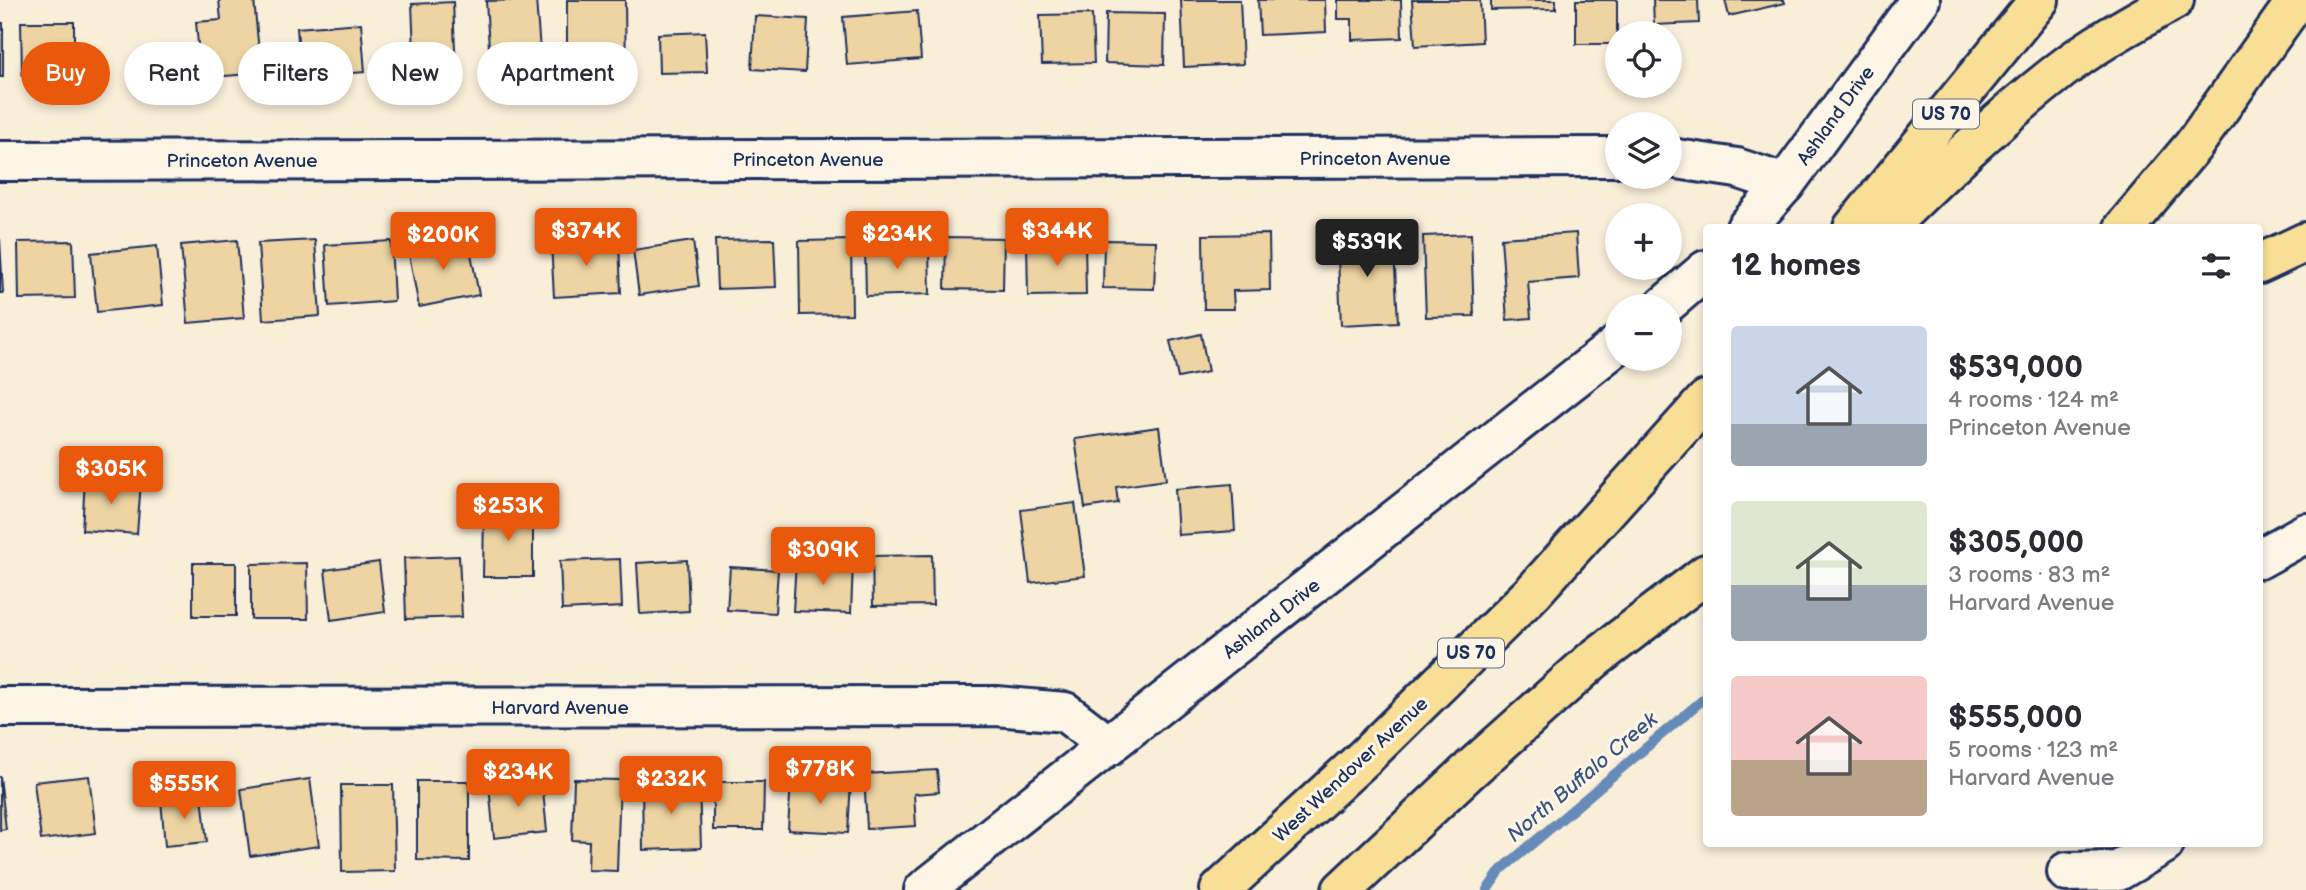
<!DOCTYPE html>
<html lang="en">
<head>
<meta charset="utf-8">
<style>
  :root { --surface:#fff; --page:#f7f7f7; --text:#2b2b33; --muted:#7c7c81; --accent:#ea580c }
  body { margin:0; font-family:"Balsamiq Sans",sans-serif; background:var(--page); color:var(--text); height:100vh; display:flex; flex-direction:column; font-size:26px; white-space:nowrap }
  * { box-sizing:border-box; margin:0 }
  p { font-size:23px; color:var(--muted) }
  .icon { flex:none; width:38px; height:38px; fill:none; stroke:currentColor; stroke-width:2; stroke-linecap:round; stroke-linejoin:round }
  .map { position:relative; flex:1; overflow:hidden }
  .details { position:absolute; left:1703px; top:224px; width:560px; height:623px; display:flex; flex-direction:column; background:var(--surface); border-radius:7px; box-shadow:0 4px 10px #0003 }
  .details>* { flex:none }
  .banner { position:absolute; left:21px; top:42px; width:665px; height:63px; display:flex; gap:14px }
  .fabs { position:absolute; left:1605px; top:21px; display:grid; gap:14px }
  .fabs a { display:grid; place-items:center; width:77px; height:77px; border-radius:50%; background:var(--surface); box-shadow:0 4px 10px #0003; font-size:35px }
  .price { position:absolute; translate:-50% -60px; padding:0 16px; border-radius:7px; background:var(--accent); color:#fff; font-size:23px; line-height:46px; filter:drop-shadow(0 2px 4px #0008) }
  .price::after { content:''; position:absolute; left:50%; top:42px; width:21px; height:16px; margin-left:-10px; background:inherit; clip-path:polygon(0 0,100% 0,50% 100%) }
  .price.selected { background:#222; color:#fff }
  ul { padding:0; list-style:none }
  li { display:flex; align-items:center; gap:21px; height:175px; padding:0 28px }
  li span { display:grid; place-items:center; flex:none; width:196px; height:140px; border-radius:7px; color:#555 }
  li>.icon { margin-inline-start:auto }
  span .icon { width:84px; height:84px; fill:#fffc; stroke-width:1 }
  li b { font-size:30px }
  h2 { display:flex; justify-content:space-between; align-items:center; height:84px; padding:0 28px; font-size:30px }
  .chip { padding:0 24px; border-radius:32px; background:var(--surface); box-shadow:0 4px 10px #0003; font-size:24px; line-height:63px }
  .chip.selected { background:var(--accent); color:#fff }
  .map>svg:first-child { display:block }
  .lines { fill:none; stroke-linecap:round; stroke-linejoin:round }
  .stream { stroke:#668bb8; stroke-width:10 }
  .building { fill:#edd4a2; stroke:#1b2f5e; stroke-width:2 }
  .minor-casing { stroke:#1b2f5e; stroke-width:44 }
  .highway-casing { stroke:#1b2f5e; stroke-width:44 }
  .minor { stroke:#fcf5e5; stroke-width:38 }
  .highway { stroke:#f9df96; stroke-width:38 }
  .labels { text-anchor:middle; stroke-width:6; stroke-linejoin:round; paint-order:stroke }
  .shield { fill:#fcf5e5; stroke:#5e6a86; stroke-width:2 }
  .shield-label { font-size:18px; font-weight:bold; fill:#1b2f5e }
  .street-label { font-size:19px; fill:#1b2f5e; stroke:#fcf5e5 }
  .water-label { font-size:21px; font-style:italic; fill:#3a5584; stroke:#fcf5e5 }
</style>
</head>
<body>
<div class="map">
<svg width="2306" height="890" viewBox="0 0 2306 890">
  <rect width="100%" height="100%" fill="#f9eed8"/>
  <filter id="ink" filterUnits="userSpaceOnUse"><feTurbulence type="fractalNoise" baseFrequency=".0143" numOctaves="2"/><feDisplacementMap in="SourceGraphic" scale="14" xChannelSelector="R" yChannelSelector="G"/><feConvolveMatrix kernelMatrix="1 2 1 2 8 2 1 2 1" color-interpolation-filters="sRGB"/></filter>
  <g filter="url(#ink)">
    <g class="lines">
      <path class="stream" d="M 1487,890 L 1501,870 L 1706,697"/>
    </g>
    <g class="building">
      <path d="M 219,0 L 254,0 L 261,73 L 201,78 L 196,22 L 221,20 Z"/>
      <path d="M 536,0 L 542,75 L 491,79 L 486,1 Z"/>
      <path d="M 567,0 L 625,0 L 626,80 L 567,81 Z"/>
      <path d="M 1181,0 L 1240,0 L 1243,64 L 1184,67 Z"/>
      <path d="M 1258,0 L 1325,0 L 1326,32 L 1260,35 Z"/>
      <path d="M 1338,0 L 1401,0 L 1402,38 L 1352,40 L 1352,19 L 1338,19 Z"/>
      <path d="M 1412,0 L 1480,0 L 1482,42 L 1415,46 Z"/>
      <path d="M 1491,0 L 1556,0 L 1556,9 L 1491,10 Z"/>
      <rect x="1576" y="0" width="41" height="44"/>
      <path d="M 1653,0 L 1698,0 L 1699,23 L 1654,25 Z"/>
      <path d="M 1725,0 L 1784,0 L 1785,3 L 1729,16 Z"/>
      <path d="M 453,2 L 456,73 L 415,74 L 412,4 Z"/>
      <path d="M 917,11 L 921,59 L 847,65 L 843,17 Z"/>
      <path d="M 1106,13 L 1165,14 L 1164,65 L 1105,63 Z"/>
      <path d="M 1092,14 L 1094,63 L 1042,64 L 1040,15 Z"/>
      <path d="M 755,16 L 808,19 L 805,72 L 752,69 Z"/>
      <path d="M 21,22 L 74,22 L 74,74 L 22,75 Z"/>
      <rect x="0" y="23" width="3" height="54"/>
      <path d="M 361,23 L 365,72 L 301,77 L 297,28 Z"/>
      <path d="M 705,32 L 707,72 L 659,73 L 658,34 Z"/>
      <path d="M 1393,233 L 1398,322 L 1341,325 L 1337,236 Z"/>
      <path d="M 1576,233 L 1579,278 L 1528,282 L 1531,318 L 1507,320 L 1501,238 Z"/>
      <path d="M 1269,234 L 1270,290 L 1233,291 L 1234,309 L 1204,309 L 1203,235 Z"/>
      <path d="M 1471,234 L 1474,316 L 1426,317 L 1423,236 Z"/>
      <path d="M 946,237 L 1004,238 L 1003,290 L 945,289 Z"/>
      <path d="M 468,238 L 479,295 L 419,307 L 408,249 Z"/>
      <path d="M 0,239 L 3,293 L 0,293 Z"/>
      <path d="M 774,239 L 776,287 L 717,289 L 715,240 Z"/>
      <path d="M 237,240 L 244,318 L 188,323 L 181,245 Z"/>
      <path d="M 315,240 L 320,316 L 263,320 L 258,243 Z"/>
      <path d="M 619,240 L 621,293 L 554,297 L 551,243 Z"/>
      <path d="M 851,240 L 852,314 L 800,315 L 799,241 Z"/>
      <path d="M 1085,240 L 1086,295 L 1028,296 L 1027,242 Z"/>
      <path d="M 1104,240 L 1156,241 L 1154,289 L 1103,288 Z"/>
      <path d="M 73,241 L 75,298 L 19,299 L 18,242 Z"/>
      <path d="M 391,241 L 394,301 L 329,306 L 325,245 Z"/>
      <path d="M 693,241 L 699,286 L 639,295 L 633,250 Z"/>
      <path d="M 157,246 L 163,305 L 97,312 L 91,253 Z"/>
      <path d="M 929,247 L 930,294 L 866,296 L 865,248 Z"/>
      <path d="M 1201,334 L 1208,372 L 1178,378 L 1170,341 Z"/>
      <path d="M 1159,427 L 1166,480 L 1116,487 L 1118,503 L 1085,508 L 1075,439 Z"/>
      <path d="M 85,479 L 141,482 L 137,534 L 82,530 Z"/>
      <path d="M 1232,484 L 1235,531 L 1178,535 L 1175,489 Z"/>
      <path d="M 1075,503 L 1085,576 L 1030,583 L 1021,510 Z"/>
      <path d="M 484,508 L 533,508 L 533,577 L 483,577 Z"/>
      <path d="M 932,555 L 933,605 L 873,606 L 872,556 Z"/>
      <path d="M 459,556 L 462,617 L 406,619 L 404,558 Z"/>
      <path d="M 620,559 L 622,607 L 562,610 L 560,561 Z"/>
      <path d="M 687,560 L 689,611 L 640,614 L 637,563 Z"/>
      <path d="M 796,561 L 853,563 L 851,613 L 793,611 Z"/>
      <path d="M 379,562 L 385,612 L 331,620 L 325,570 Z"/>
      <rect x="193" y="563" width="43" height="53"/>
      <path d="M 307,563 L 308,619 L 251,619 L 251,564 Z"/>
      <path d="M 730,567 L 778,570 L 775,613 L 727,610 Z"/>
      <path d="M 937,770 L 939,792 L 914,794 L 916,826 L 867,829 L 864,774 Z"/>
      <path d="M 0,776 L 6,829 L 0,830 Z"/>
      <path d="M 89,776 L 96,833 L 41,840 L 34,782 Z"/>
      <path d="M 791,778 L 851,781 L 848,833 L 788,830 Z"/>
      <path d="M 310,779 L 319,846 L 250,856 L 241,789 Z"/>
      <path d="M 574,779 L 620,780 L 617,871 L 588,870 L 589,841 L 572,840 Z"/>
      <path d="M 542,780 L 547,832 L 494,838 L 489,785 Z"/>
      <path d="M 417,781 L 469,781 L 469,861 L 417,860 Z"/>
      <path d="M 699,781 L 701,848 L 643,850 L 642,783 Z"/>
      <path d="M 713,782 L 764,782 L 763,830 L 713,830 Z"/>
      <path d="M 341,785 L 393,785 L 395,871 L 342,872 Z"/>
      <path d="M 202,796 L 207,842 L 165,846 L 161,800 Z"/>
    </g>
    <g class="lines">
      <g class="minor-casing">
        <g id="minor">
          <path d="M 1670,158 L 1737,168 L 1785,184"/>
          <path d="M 0,161 L 1617,157"/>
          <path d="M 1746,228 L 1785,184 L 1920,0"/>
          <path d="M 1664,306 L 1706,270"/>
          <path d="M 2259,559 L 2306,533"/>
          <path d="M 0,707 L 996,706 L 1065,712 L 1109,746"/>
          <path d="M 2067,872 L 2118,871 L 2164,844"/>
          <path d="M 924,890 L 1617,345"/>
        </g>
      </g>
      <g class="highway-casing">
        <g id="highway">
          <path d="M 1853,228 L 2039,0"/>
          <path d="M 1886,228 C 1942,173 1998,119 2061,70 C 2096,43 2135,22 2174,0"/>
          <path d="M 2124,228 L 2193,146 L 2297,0"/>
          <path d="M 2259,264 L 2306,242"/>
          <path d="M 1220,890 L 1365,757 L 1533,592 L 1706,400"/>
          <path d="M 1342,890 L 1471,769 L 1593,660 L 1706,574"/>
        </g>
      </g>
      <use href="#minor" class="minor"/>
      <use href="#highway" class="highway"/>
    </g>
  </g>
  <g class="labels">
    <g class="shield">
      <rect x="1913" y="99.5" width="66" height="29" rx="5"/>
      <rect x="1438" y="638.5" width="66" height="29" rx="5"/>
    </g>
    <g class="shield-label">
      <text x="1946" y="120">US 70</text>
      <text x="1471" y="659">US 70</text>
    </g>
    <g class="street-label">
      <text transform="translate(1835 115) rotate(-54)" y="7">Ashland Drive</text>
      <text x="1375" y="165">Princeton Avenue</text>
      <text x="808" y="166">Princeton Avenue</text>
      <text x="242" y="167">Princeton Avenue</text>
      <text transform="translate(1271 618) rotate(-38)" y="7">Ashland Drive</text>
      <text x="560" y="714">Harvard Avenue</text>
      <text transform="translate(1350 769) rotate(-43)" y="7">West Wendover Avenue</text>
    </g>
    <g class="water-label">
      <text transform="translate(1582 777) rotate(-40)" y="7">North Buffalo Creek</text>
    </g>
  </g>
</svg>
<div class="fabs">
<a><svg class="icon" aria-label="locate" viewBox="0 0 24 24"><circle cx="12" cy="12" r="6"/><path d="M12 2v4M12 18v4M2 12h4M18 12h4"/></svg></a>
<a><svg class="icon" aria-label="layers" viewBox="0 0 24 24"><path d="M12 4l9 5-9 5-9-5zM3 14l9 5 9-5"/></svg></a>
<a>+</a>
<a>−</a>
</div>
<b class="price" style="left:586px;top:268px">$374K</b>
<b class="price" style="left:1057px;top:268px">$344K</b>
<b class="price" style="left:897px;top:271px">$234K</b>
<b class="price" style="left:443px;top:272px">$200K</b>
<b class="price selected" style="left:1367px;top:279px">$539K</b>
<b class="price" style="left:111px;top:506px">$305K</b>
<b class="price" style="left:508px;top:543px">$253K</b>
<b class="price" style="left:823px;top:587px">$309K</b>
<b class="price" style="left:820px;top:806px">$778K</b>
<b class="price" style="left:518px;top:809px">$234K</b>
<b class="price" style="left:671px;top:816px">$232K</b>
<b class="price" style="left:184px;top:821px">$555K</b>
<div class="banner">
<a class="chip selected">Buy</a>
<a class="chip">Rent</a>
<a class="chip">Filters</a>
<a class="chip">New</a>
<a class="chip">Apartment</a>
</div>
<section class="details">
<h2>12 homes<svg class="icon" aria-label="filters" viewBox="0 0 24 24"><path d="M4 7h16M4 17h16"/><circle cx="9" cy="7" r="2"/><circle cx="15" cy="17" r="2"/></svg></h2>
<ul>
<li><span style="background:linear-gradient(#c9d6e8 70%,#9aa5b1 0)"><svg class="icon" aria-label="home" viewBox="0 0 24 24"><path d="M3 11l9-7 9 7M6 9v11h12V9"/></svg></span><div><b>$539,000</b><p>4 rooms · 124 m²</p><p>Princeton Avenue</p></div></li>
<li><span style="background:linear-gradient(#dfe7d0 60%,#9aa5b1 0)"><svg class="icon" aria-label="home" viewBox="0 0 24 24"><path d="M3 11l9-7 9 7M6 9v11h12V9"/></svg></span><div><b>$305,000</b><p>3 rooms · 83 m²</p><p>Harvard Avenue</p></div></li>
<li><span style="background:linear-gradient(#f6c9c9 60%,#b9a48a 0)"><svg class="icon" aria-label="home" viewBox="0 0 24 24"><path d="M3 11l9-7 9 7M6 9v11h12V9"/></svg></span><div><b>$555,000</b><p>5 rooms · 123 m²</p><p>Harvard Avenue</p></div></li>
</ul>
</section>
</div>
</body>
</html>
